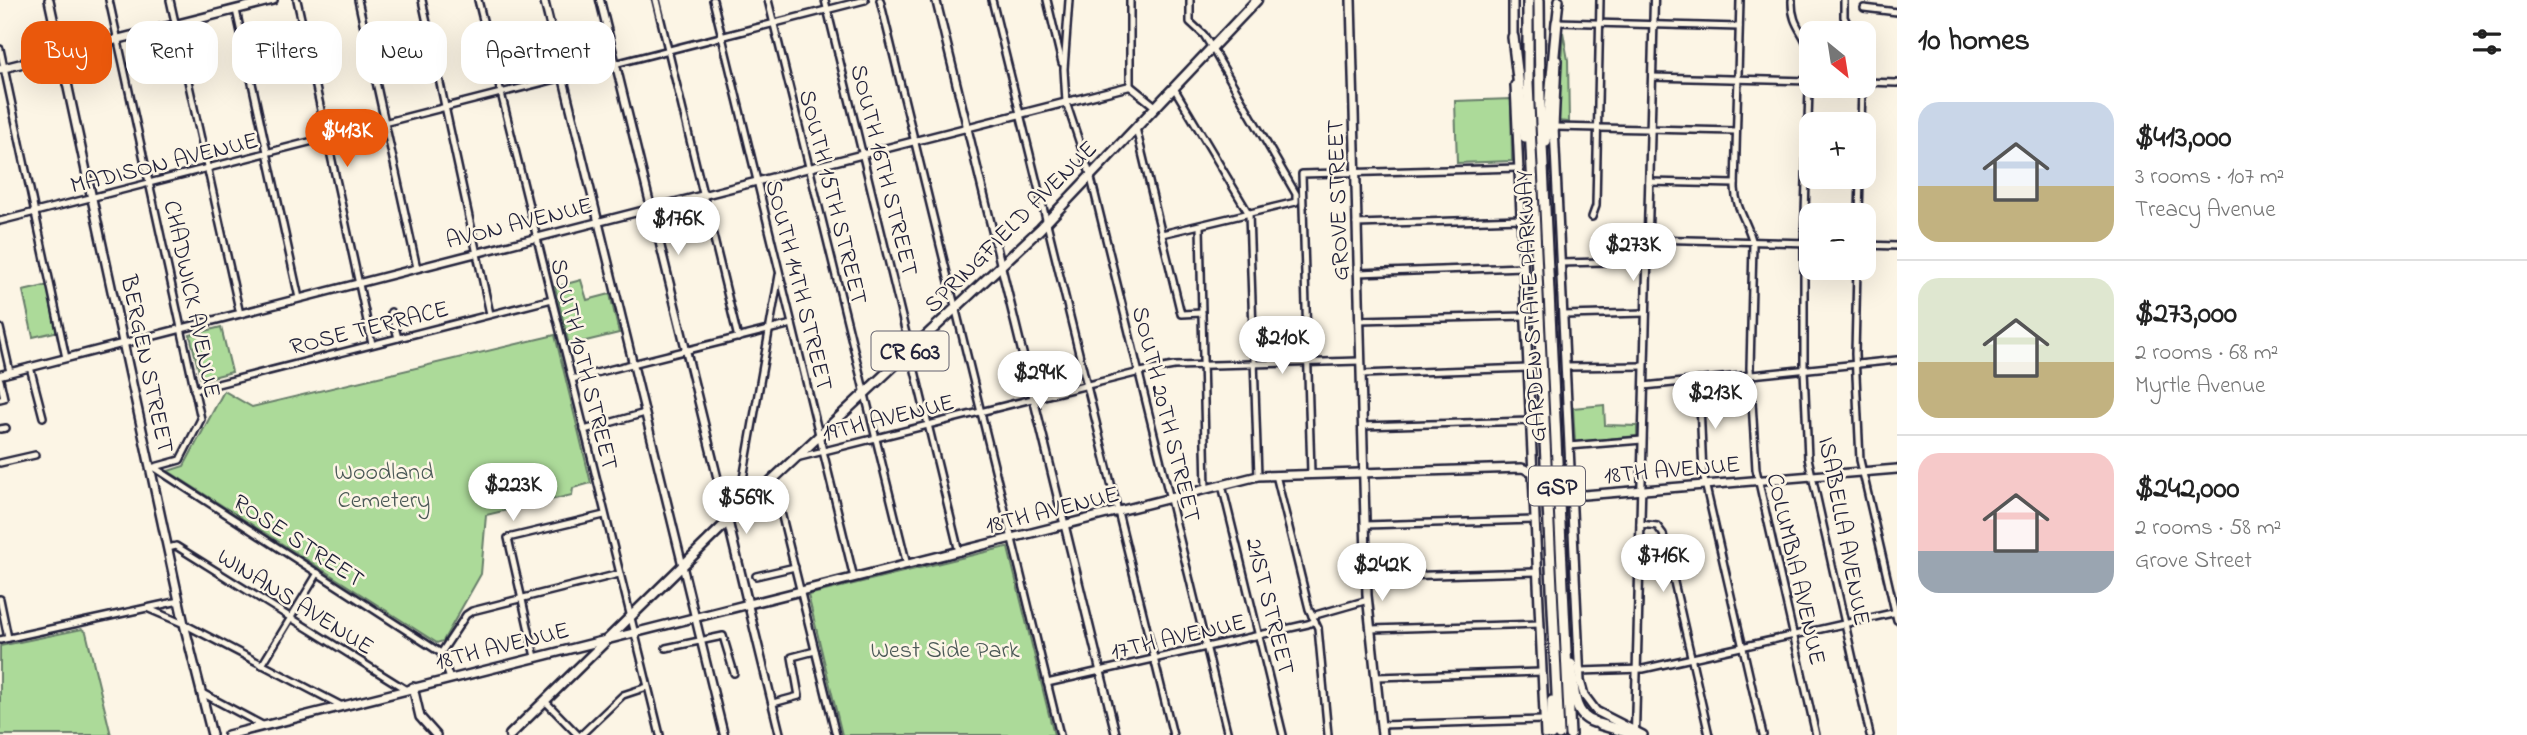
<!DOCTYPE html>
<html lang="en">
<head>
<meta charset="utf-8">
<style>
  :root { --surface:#fff; --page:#f6f6f6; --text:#222; --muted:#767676; --line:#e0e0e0; --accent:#ea580c }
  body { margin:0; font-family:"Indie Flower",sans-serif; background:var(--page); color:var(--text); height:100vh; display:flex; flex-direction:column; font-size:26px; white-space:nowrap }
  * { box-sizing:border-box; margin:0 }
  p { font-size:23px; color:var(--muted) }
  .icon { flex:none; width:38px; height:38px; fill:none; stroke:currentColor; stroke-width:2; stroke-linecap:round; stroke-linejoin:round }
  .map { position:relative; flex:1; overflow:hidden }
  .side { display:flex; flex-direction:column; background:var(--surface); width:630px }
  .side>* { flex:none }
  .hud { position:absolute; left:21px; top:21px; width:665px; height:63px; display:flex; gap:14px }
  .needle { width:46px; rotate:150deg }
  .buttons { position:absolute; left:1799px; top:21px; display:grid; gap:14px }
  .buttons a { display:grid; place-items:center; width:77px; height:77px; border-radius:14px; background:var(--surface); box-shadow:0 7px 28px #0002; font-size:35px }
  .price { position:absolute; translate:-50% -60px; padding:0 16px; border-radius:24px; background:#fff; color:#222; font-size:23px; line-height:46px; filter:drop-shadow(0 2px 4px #0008) }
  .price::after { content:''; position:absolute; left:50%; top:42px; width:21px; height:16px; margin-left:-10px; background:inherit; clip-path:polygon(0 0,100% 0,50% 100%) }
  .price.current { background:var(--accent); color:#fff }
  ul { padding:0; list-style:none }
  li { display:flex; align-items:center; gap:21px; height:175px; padding:0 21px }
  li+li { border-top:2px solid var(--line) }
  li span { display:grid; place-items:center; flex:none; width:196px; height:140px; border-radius:21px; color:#555 }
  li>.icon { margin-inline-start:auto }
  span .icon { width:84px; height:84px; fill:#fffc; stroke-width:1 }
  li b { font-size:30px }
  h2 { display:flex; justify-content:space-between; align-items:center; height:84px; padding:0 21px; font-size:30px }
  .chip { padding:0 24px; border-radius:21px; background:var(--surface); box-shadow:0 7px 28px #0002; font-size:24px; line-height:63px }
  .chip.current { background:var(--accent); color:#fff }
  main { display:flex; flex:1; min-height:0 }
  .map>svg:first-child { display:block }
  .green { fill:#acda99; stroke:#677e6a; stroke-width:2 }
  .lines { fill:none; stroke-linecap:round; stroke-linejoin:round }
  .minor-casing { stroke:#22223b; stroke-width:10 }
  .tertiary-casing { stroke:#22223b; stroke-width:11 }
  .secondary-casing { stroke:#22223b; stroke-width:12 }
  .primary-casing { stroke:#22223b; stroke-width:13 }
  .motorway-casing { stroke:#22223b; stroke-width:14 }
  .minor { stroke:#fcf5e5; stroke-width:5 }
  .tertiary { stroke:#fcf5e5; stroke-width:6 }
  .secondary { stroke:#fcf5e5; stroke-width:7 }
  .primary { stroke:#fcf5e5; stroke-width:8 }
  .motorway { stroke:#fcf5e5; stroke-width:9 }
  .secondary-bridge-casing { stroke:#22223b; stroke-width:12; stroke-linecap:butt }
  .secondary-bridge { stroke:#fcf5e5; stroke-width:7 }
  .labels { text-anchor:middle; stroke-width:5; stroke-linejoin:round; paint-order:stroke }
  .shield { fill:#fcf5e5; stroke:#63616e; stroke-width:2 }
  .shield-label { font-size:23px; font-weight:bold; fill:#22223b }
  .street-label { font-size:24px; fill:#22223b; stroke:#fcf5e5 }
  .park-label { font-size:24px; fill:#4b5957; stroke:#fcf5e5 }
</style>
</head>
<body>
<main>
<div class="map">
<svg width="1897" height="735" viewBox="0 0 1897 735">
  <rect width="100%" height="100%" fill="#fcf5e5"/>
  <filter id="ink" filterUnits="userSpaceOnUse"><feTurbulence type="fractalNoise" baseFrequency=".0143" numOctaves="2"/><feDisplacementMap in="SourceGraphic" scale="14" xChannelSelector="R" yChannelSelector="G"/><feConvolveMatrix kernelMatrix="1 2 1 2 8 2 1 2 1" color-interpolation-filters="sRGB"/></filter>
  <g filter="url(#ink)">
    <g class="green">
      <path d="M 1563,32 L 1568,60 L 1569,122 L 1557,121 Z"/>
      <path d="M 1511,99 L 1512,161 L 1457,163 L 1455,101 Z"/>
      <path d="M 581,280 L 587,300 L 610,294 L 619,333 L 569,345 L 555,287 Z"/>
      <path d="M 49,285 L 59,331 L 33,337 L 23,291 Z"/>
      <path d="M 221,327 L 232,372 L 201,380 L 190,335 Z"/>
      <path d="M 555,335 L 591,483 L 573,488 L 572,495 L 486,515 L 481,574 L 443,641 L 437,643 L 168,471 L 184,466 L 224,391 L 252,407 Z"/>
      <path d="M 1604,405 L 1605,425 L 1637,426 L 1637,436 L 1575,442 L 1573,408 Z"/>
      <path d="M 1006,547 L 1008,548 L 1054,735 L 842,735 L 808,595 Z"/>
      <path d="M 82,629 L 86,632 L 111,735 L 0,735 L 0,646 Z"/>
    </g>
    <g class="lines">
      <g class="minor-casing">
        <g id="minor">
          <path d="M 109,0 L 201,419 L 180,460 L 151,468"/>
          <path d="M 170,0 L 240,314"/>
          <path d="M 297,0 L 372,344"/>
          <path d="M 358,0 L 417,268"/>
          <path d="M 422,0 L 490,314"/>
          <path d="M 478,0 L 660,735"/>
          <path d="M 656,0 L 738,338"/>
          <path d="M 713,0 L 854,578"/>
          <path d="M 768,0 L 907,565"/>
          <path d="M 825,0 L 959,552"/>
          <path d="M 880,0 L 1060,735"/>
          <path d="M 992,0 L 1173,735"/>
          <path d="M 1047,0 L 1062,63"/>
          <path d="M 1069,0 L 1064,69 L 1066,102 L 1090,174 L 1228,735"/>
          <path d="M 1740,0 L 1735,188 C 1736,210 1749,224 1753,244 L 1750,368 L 1756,469 L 1816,735"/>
          <path d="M 1792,0 C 1791,30 1809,33 1810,59 L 1804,243 L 1804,370 L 1808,458 L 1870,735"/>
          <path d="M 1844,0 L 1844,17 L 1852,33"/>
          <path d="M 1864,8 L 1897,12"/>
          <path d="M 236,10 L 299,298"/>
          <path d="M 1557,22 L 1739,27"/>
          <path d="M 0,49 L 66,358"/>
          <path d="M 1652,77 L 1811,81"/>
          <path d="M 1864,82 L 1897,83"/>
          <path d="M 1130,86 L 1130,0"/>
          <path d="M 1174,88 L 1249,214 L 1258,476"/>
          <path d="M 1861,124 L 1862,86"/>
          <path d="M 1554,127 L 1736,131"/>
          <path d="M 1136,128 L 1181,314 L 1202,313"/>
          <path d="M 1649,182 L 1735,184"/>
          <path d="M 1859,215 L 1860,177"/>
          <path d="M 1592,217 L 1596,206 L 1600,0"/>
          <path d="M 0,221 L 865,0"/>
          <path d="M 1356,224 L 1521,219"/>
          <path d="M 1200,226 L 1206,489"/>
          <path d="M 1162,234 L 1296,202 L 1296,194 L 1212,48 L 1204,35 L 1190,22 L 1190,0"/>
          <path d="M 1647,239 L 1811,243"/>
          <path d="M 1864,245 L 1897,246"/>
          <path d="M 1560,263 L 1647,261"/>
          <path d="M 1857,268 L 1855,354 L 1860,460 L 1897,620"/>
          <path d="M 1358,273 L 1523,267"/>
          <path d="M 391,312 L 398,338"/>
          <path d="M 1563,315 L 1646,313"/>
          <path d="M 1359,320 L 1526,316"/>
          <path d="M 0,328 L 10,372"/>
          <path d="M 30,367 L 43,417"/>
          <path d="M 1565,367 L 1644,366"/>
          <path d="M 1361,374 L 1528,368"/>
          <path d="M 572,379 L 792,324"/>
          <path d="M 0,380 L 4,398 L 0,399"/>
          <path d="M 1699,380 L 1703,474 L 1763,735"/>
          <path d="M 1644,386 L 1897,360"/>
          <path d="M 194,390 L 552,299"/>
          <path d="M 1362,426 L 1530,421"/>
          <path d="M 0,429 L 6,428"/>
          <path d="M 584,430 L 645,413"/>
          <path d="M 1569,446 L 1642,440"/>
          <path d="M 796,458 L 1140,372 L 1174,366 L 1360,361"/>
          <path d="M 0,463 L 35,455"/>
          <path d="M 155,468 L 441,653 L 450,679"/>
          <path d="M 1311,473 L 1302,174 L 1519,168"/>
          <path d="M 1276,475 L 1309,609 L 1318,628 L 1328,735"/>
          <path d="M 773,480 L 836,735"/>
          <path d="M 1222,485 L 1283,735"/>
          <path d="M 737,513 L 779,275"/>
          <path d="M 1640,524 L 1657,526 L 1663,534 L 1709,735"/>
          <path d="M 1365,525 L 1535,520"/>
          <path d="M 168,548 L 176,546 L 405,689"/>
          <path d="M 756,576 L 795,567"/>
          <path d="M 1367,577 L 1537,572"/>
          <path d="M 0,599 L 8,638"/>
          <path d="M 149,609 L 184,624 L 342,706"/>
          <path d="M 1312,616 L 1368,600"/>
          <path d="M 1371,629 L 1540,624"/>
          <path d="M 0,640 L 179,601"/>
          <path d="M 666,648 L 723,636 L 734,673"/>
          <path d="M 441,653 L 466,615 L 472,611 L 619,574"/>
          <path d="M 535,657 L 508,538 L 604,515"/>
          <path d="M 262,665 L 318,573"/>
          <path d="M 1580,671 L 1643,669 L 1897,612"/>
          <path d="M 1376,677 L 1542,672"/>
          <path d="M 1047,683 L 1308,624 L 1315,621"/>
          <path d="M 202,693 L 264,726"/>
          <path d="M 545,701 L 578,735"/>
          <path d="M 773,703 L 799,696 L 792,657 L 815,651"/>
          <path d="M 1381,725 L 1544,720"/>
          <path d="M 581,735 L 623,695 L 647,687"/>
        </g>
      </g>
      <g class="tertiary-casing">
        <g id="tertiary">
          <path d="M 544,0 L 724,735"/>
          <path d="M 600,0 L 728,521"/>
          <path d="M 936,0 L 1116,735"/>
          <path d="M 0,375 L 1130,86 L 1156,107"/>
          <path d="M 748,604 L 780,735"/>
          <path d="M 1635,732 L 1654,0"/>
        </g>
      </g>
      <g class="secondary-casing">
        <g id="secondary">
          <path d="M 49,0 L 184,624 L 212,735"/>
          <path d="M 1351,0 L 1367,595 L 1382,735"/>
          <path d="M 1556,27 L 1559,0"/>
          <path d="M 1513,41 L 1513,0"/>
          <path d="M 1557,60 L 1554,127 L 1580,681 L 1584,695 L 1596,711 L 1643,735"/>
          <path d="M 0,69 L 273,0"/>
          <path d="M 1515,85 L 1545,735"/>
          <path d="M 1570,490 L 1584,495 L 1897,469"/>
          <path d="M 728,521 L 748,604"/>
          <path d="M 413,687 L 420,717 L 436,735"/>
          <path d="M 228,735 L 1258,476 L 1522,468 L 1538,474"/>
        </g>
      </g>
      <g class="primary-casing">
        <path id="primary" d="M 510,735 L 723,526 L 1040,229 L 1257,0"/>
      </g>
      <g class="motorway-casing">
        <g id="motorway">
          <path d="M 1528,0 L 1528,84 L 1559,735"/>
          <path d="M 1539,0 L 1540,103 L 1570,735"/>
          <path d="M 1513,37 L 1525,137"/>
          <path d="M 1546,142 L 1557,22"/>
          <path d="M 1571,664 C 1574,685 1571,715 1594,722"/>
          <path d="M 1599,724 L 1626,732 L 1635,732"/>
          <path d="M 1551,735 L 1552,701"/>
        </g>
      </g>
      <use href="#minor" class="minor"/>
      <use href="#tertiary" class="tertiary"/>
      <use href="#secondary" class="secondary"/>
      <use href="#primary" class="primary"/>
      <use href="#motorway" class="motorway"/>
      <g class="secondary-bridge-casing">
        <path id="secondary-bridge" d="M 1538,474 L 1566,488"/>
      </g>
      <use href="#secondary-bridge" class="secondary-bridge"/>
    </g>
  </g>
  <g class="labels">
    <g class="shield">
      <rect x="871.5" y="331.5" width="77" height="39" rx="5"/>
      <rect x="1529" y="466.5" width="56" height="39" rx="5"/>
    </g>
    <g class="shield-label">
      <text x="910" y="359">CR 603</text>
      <text x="1557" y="494">GSP</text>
    </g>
    <g class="street-label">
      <text transform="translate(164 162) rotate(-14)" y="8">MADISON AVENUE</text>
      <text transform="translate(885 170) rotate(76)" y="8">SOUTH 16TH STREET</text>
      <text transform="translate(834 197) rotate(76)" y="8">SOUTH 15TH STREET</text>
      <text transform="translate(1337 200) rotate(-92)" y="8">GROVE STREET</text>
      <text transform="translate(519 222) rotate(-14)" y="8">AVON AVENUE</text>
      <text transform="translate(1010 226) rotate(-45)" y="8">SPRINGFIELD AVENUE</text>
      <text transform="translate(800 285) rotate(76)" y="8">SOUTH 14TH STREET</text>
      <text transform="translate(193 299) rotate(78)" y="8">CHADWICK AVENUE</text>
      <text transform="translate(1530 306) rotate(-93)" y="8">GARDEN STATE PARKWAY</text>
      <text transform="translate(369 327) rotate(-14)" y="8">ROSE TERRACE</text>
      <text transform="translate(148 364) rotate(78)" y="8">BERGEN STREET</text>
      <text transform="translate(585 364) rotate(76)" y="8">SOUTH 10TH STREET</text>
      <text transform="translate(1167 414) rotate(76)" y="8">SOUTH 20TH STREET</text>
      <text transform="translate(888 417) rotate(-14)" y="8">19TH AVENUE</text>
      <text transform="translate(1672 469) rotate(-5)" y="8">18TH AVENUE</text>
      <text transform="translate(1052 509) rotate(-14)" y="8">18TH AVENUE</text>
      <text transform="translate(1845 531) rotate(79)" y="8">ISABELLA AVENUE</text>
      <text transform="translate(299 540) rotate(33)" y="8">ROSE STREET</text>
      <text transform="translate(1797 569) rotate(77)" y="8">COLUMBIA AVENUE</text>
      <text transform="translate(296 601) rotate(32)" y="8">WINANS AVENUE</text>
      <text transform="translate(1271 606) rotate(76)" y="8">21ST STREET</text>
      <text transform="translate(1178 636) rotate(-13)" y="8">17TH AVENUE</text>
      <text transform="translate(502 645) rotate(-14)" y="8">18TH AVENUE</text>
    </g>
    <g class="park-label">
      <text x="384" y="479">Woodland<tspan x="384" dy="28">Cemetery</tspan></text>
      <text x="945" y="657">West Side Park</text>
    </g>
  </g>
</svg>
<div class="buttons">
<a><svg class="needle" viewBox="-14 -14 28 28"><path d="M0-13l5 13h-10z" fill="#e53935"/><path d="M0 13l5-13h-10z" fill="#767676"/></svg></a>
<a>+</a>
<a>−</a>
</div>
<b class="price current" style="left:347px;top:169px">$413K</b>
<b class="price" style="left:678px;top:257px">$176K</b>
<b class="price" style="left:1633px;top:283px">$273K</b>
<b class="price" style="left:1282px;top:376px">$210K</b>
<b class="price" style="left:1040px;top:411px">$294K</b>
<b class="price" style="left:1715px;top:431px">$213K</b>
<b class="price" style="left:513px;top:523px">$223K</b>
<b class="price" style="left:746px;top:536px">$569K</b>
<b class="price" style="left:1663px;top:594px">$716K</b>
<b class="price" style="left:1382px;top:603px">$242K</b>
<div class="hud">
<a class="chip current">Buy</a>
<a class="chip">Rent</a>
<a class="chip">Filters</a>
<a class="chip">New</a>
<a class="chip">Apartment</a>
</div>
</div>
<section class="side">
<h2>10 homes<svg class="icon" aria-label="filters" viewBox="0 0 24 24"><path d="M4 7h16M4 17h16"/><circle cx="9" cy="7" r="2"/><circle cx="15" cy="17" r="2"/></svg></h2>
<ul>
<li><span style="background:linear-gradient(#c9d6e8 60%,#c2b280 0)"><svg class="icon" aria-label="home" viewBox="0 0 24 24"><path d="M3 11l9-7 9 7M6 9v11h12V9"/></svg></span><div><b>$413,000</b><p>3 rooms · 107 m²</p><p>Treacy Avenue</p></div></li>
<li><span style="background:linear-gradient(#dfe7d0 60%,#c2b280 0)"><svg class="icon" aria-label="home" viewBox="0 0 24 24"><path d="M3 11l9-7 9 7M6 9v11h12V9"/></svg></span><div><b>$273,000</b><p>2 rooms · 68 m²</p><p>Myrtle Avenue</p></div></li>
<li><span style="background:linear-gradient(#f6c9c9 70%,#9aa5b1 0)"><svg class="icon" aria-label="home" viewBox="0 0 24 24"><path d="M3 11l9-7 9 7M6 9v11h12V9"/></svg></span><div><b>$242,000</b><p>2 rooms · 58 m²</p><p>Grove Street</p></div></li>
</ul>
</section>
</main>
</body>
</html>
